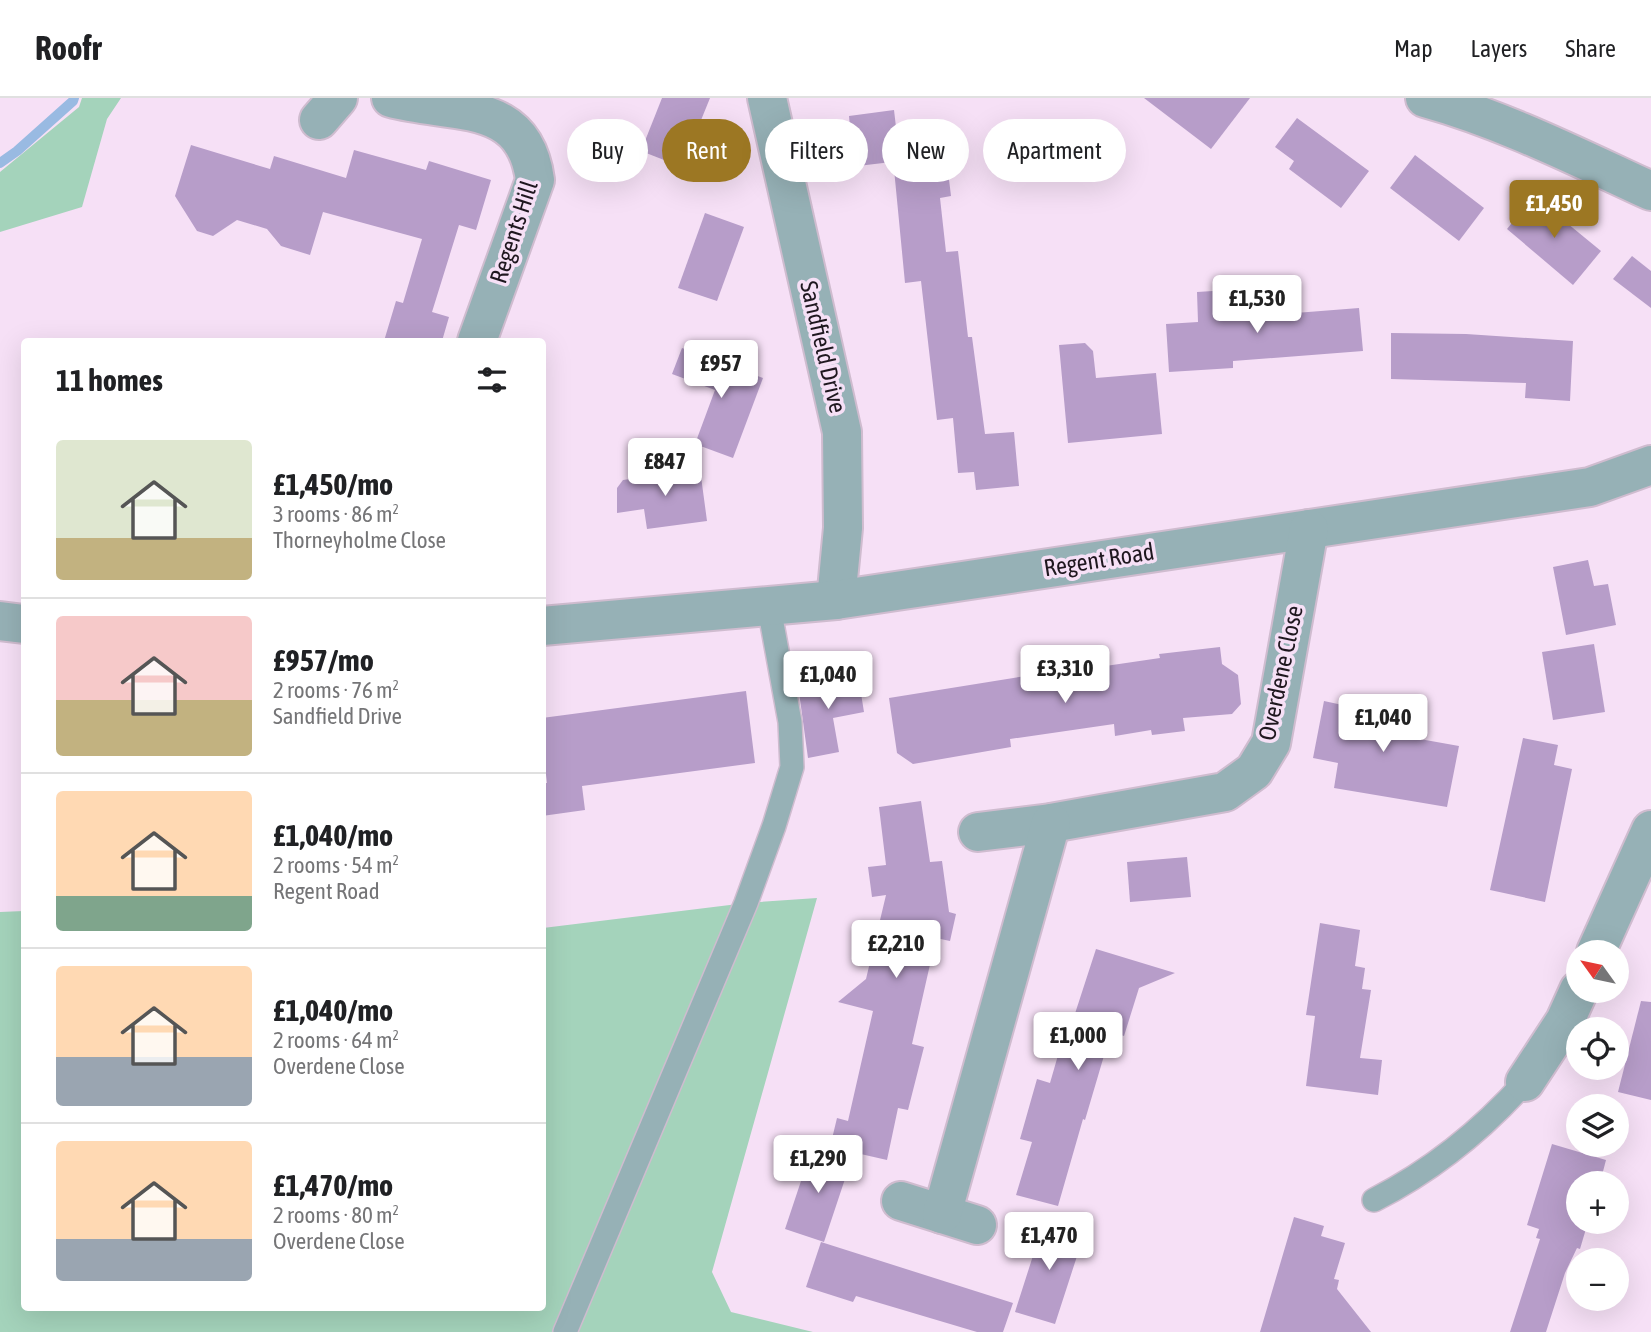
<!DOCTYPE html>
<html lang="en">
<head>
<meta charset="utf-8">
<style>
  :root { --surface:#fff; --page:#f6f6f6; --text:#202124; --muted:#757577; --line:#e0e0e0; --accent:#9c7723 }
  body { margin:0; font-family:"Asap Condensed",sans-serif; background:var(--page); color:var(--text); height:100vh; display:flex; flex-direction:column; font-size:26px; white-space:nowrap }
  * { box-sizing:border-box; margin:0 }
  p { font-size:23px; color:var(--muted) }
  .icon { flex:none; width:38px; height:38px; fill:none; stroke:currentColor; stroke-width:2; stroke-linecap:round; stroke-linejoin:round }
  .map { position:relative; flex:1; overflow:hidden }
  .details { position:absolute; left:21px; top:240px; width:525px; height:973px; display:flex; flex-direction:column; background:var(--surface); border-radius:7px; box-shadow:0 7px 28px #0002 }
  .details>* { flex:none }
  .guide { position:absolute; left:567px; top:21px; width:665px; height:63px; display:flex; gap:14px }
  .needle { width:46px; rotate:303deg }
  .controls { position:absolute; left:1566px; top:842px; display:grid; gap:14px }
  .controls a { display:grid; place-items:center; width:63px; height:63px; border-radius:50%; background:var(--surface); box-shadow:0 7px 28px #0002; font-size:35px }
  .price { position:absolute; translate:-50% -60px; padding:0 16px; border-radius:7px; background:#fff; color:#222; font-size:23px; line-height:46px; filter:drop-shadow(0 2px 4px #0008) }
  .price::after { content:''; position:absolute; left:50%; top:42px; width:21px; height:16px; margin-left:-10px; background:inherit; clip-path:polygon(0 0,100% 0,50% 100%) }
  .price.selected { background:var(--accent); color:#fff }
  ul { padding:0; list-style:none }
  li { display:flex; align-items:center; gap:21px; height:175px; padding:0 35px }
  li+li { border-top:2px solid var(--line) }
  li span { display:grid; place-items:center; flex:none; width:196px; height:140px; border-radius:7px; color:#555 }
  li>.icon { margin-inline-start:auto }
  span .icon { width:84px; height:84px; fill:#fffc; stroke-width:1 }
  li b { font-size:30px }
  h2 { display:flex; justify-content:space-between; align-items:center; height:84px; padding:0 35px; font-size:30px }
  .pill { padding:0 24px; border-radius:32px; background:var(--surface); box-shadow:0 7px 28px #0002; font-size:24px; line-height:63px }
  .pill.selected { background:var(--accent); color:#fff }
  header { display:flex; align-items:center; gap:42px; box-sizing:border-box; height:98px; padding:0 35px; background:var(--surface); border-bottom:2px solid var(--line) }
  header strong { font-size:33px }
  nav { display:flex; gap:38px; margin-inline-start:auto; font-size:24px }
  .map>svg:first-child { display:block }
  .green { fill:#a4d3bb }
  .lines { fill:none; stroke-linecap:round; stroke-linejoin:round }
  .stream { stroke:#99bae2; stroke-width:10 }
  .building { fill:#b79dc9 }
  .lane-casing { stroke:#cfbccf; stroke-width:26 }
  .street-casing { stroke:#cfbccf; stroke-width:42 }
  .lane { stroke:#96b1b6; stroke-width:23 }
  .street { stroke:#96b1b6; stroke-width:38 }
  .labels { text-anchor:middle; stroke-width:7; stroke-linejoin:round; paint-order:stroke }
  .street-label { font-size:24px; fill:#1f171f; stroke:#f6e0f6 }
</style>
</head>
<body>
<header>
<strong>Roofr</strong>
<nav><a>Map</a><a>Layers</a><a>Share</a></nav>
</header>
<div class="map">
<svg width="1651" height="1234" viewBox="0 0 1651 1234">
  <rect width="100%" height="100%" fill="#f6e0f6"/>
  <g class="green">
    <path d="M 82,0 L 121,0 L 107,21 L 82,109 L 0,134 L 0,74 L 79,9 Z"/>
    <path d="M 817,800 L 712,1174 L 731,1214 L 813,1234 L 0,1234 L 0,814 L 24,813 L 24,1209 L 542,1209 L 543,830 L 746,805 Z"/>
  </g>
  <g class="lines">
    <path class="stream" d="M 0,65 L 17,53 L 73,3 L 74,0"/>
  </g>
  <g class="building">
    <path d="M 662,0 L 710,0 L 682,69 L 641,53 Z"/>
    <path d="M 1144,0 L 1250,0 L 1211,51 Z"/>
    <path d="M 894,12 L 900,63 L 841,70 L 837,42 L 851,41 L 849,18 Z"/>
    <path d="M 1297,20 L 1369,73 L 1341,110 L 1289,71 L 1294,63 L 1275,49 Z"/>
    <path d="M 191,47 L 270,71 L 274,58 L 346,80 L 354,52 L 426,72 L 429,63 L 491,82 L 476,132 L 459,127 L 432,214 L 449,219 L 442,243 L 384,243 L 396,203 L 403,205 L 422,141 L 323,114 L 310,157 L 281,148 L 267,131 L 237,122 L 213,138 L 197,133 L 175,98 Z"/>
    <path d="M 1415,57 L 1484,110 L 1459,143 L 1390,90 Z"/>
    <path d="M 947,65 L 951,98 L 940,100 L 946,154 L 958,153 L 968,239 L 972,239 L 985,336 L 1014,334 L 1019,388 L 976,392 L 974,374 L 958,375 L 953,320 L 937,322 L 921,183 L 905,185 L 894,71 Z"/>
    <path d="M 1534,98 L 1601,153 L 1573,187 L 1507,131 Z"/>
    <path d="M 705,115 L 744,129 L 717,203 L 678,190 Z"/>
    <path d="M 1632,158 L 1651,173 L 1651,210 L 1613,181 Z"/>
    <path d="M 1229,192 L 1230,220 L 1359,210 L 1363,253 L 1233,263 L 1233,270 L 1169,274 L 1166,226 L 1198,224 L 1197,194 Z"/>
    <path d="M 1391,235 L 1466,236 L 1573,243 L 1570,303 L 1525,300 L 1526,285 L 1391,281 Z"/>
    <path d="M 1085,245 L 1093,253 L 1096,280 L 1156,275 L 1162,336 L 1068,345 L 1059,247 Z"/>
    <path d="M 682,250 L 763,280 L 733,360 L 695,346 L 715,292 L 672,276 Z"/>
    <path d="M 700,371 L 707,423 L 647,431 L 644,411 L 617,415 L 617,390 L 623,382 Z"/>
    <path d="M 1588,462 L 1594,488 L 1608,486 L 1616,527 L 1566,537 L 1553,469 Z"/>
    <path d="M 1594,546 L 1605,614 L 1553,622 L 1542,554 Z"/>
    <path d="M 1220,549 L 1222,566 L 1238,577 L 1241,606 L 1232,616 L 1183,620 L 1185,633 L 1152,637 L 1151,632 L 1115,638 L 1114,626 L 1010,641 L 1011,649 L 913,666 L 897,655 L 889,600 L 1050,574 L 1051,576 L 1160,560 L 1159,556 Z"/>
    <path d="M 858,577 L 864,614 L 833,620 L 839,654 L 808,660 L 798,587 Z"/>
    <path d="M 746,593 L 755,665 L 582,688 L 585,712 L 542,718 L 542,685 L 547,685 L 542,644 L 542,620 Z"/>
    <path d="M 1349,599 L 1394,608 L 1393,615 L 1407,618 L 1403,638 L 1459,648 L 1447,709 L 1334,690 L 1338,665 L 1313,660 L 1324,603 L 1347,608 Z"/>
    <path d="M 1523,640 L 1558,647 L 1554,667 L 1572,671 L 1545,804 L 1490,792 Z"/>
    <path d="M 921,703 L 930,764 L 942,763 L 949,814 L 956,816 L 950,843 L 936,840 L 912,946 L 924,949 L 908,1012 L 898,1010 L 887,1062 L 830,1049 L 837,1020 L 848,1023 L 873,913 L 838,904 L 866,881 L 886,797 L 872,799 L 868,769 L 886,767 L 879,709 Z"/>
    <path d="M 1187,759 L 1191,799 L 1130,804 L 1127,764 Z"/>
    <path d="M 1320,825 L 1360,832 L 1355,868 L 1365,870 L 1362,891 L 1371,892 L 1360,960 L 1382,962 L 1378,997 L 1306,988 L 1315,918 L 1306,917 Z"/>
    <path d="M 1096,851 L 1175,875 L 1139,890 L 1124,938 L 1111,934 L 1085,1022 L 1083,1021 L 1058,1108 L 1016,1097 L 1032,1044 L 1020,1041 L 1037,981 L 1050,985 L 1065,933 L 1069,934 Z"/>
    <path d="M 1641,903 L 1651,904 L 1651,1002 L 1618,994 Z"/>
    <path d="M 1552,1046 L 1606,1062 L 1600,1085 L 1578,1085 L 1578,1124 L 1588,1124 L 1580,1151 L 1577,1150 L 1565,1175 L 1546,1234 L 1510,1234 L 1540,1141 L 1536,1140 L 1539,1131 L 1527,1127 Z"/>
    <path d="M 812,1050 L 851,1063 L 824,1144 L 785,1131 Z"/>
    <path d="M 1046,1117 L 1074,1126 L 1067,1148 L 1079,1152 L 1055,1226 L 1015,1214 Z"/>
    <path d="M 1294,1119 L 1324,1128 L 1321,1138 L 1345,1145 L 1334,1181 L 1339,1182 L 1337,1191 L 1371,1234 L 1260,1234 Z"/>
    <path d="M 821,1144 L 1013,1205 L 1003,1234 L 977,1234 L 856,1198 L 853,1204 L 806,1189 Z"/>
  </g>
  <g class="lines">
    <g class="lane-casing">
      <g id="lane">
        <path d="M 1374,1102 C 1431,1073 1483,1031 1525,984"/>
        <path d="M 565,1234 L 746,805 L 774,728 L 792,669 L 790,624 L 769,509"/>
      </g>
    </g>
    <g class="street-casing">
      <g id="street">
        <path d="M 391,0 C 454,17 524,0 535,82 L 477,243"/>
        <path d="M 767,0 L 842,334 L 843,430 L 836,502"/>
        <path d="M 1425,0 C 1504,22 1577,59 1651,93"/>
        <path d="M 319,22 L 338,0"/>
        <path d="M 0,523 L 24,526"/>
        <path d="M 542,528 L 836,502 L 1590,389 L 1651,367"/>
        <path d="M 978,734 L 1051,725 L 1225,694 L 1254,673 L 1271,645 L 1309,431"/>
        <path d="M 1596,854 L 1651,732"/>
        <path d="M 1525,984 L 1565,923 L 1579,892"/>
        <path d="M 901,1103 L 977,1127"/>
        <path d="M 942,1116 L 1051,725"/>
      </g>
    </g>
    <use href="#lane" class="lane"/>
    <use href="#street" class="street"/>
  </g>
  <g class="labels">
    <g class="street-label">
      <text transform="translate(514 134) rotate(-72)" y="8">Regents Hill</text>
      <text transform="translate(823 249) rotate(77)" y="8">Sandfield Drive</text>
      <text transform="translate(1099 462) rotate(-9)" y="8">Regent Road</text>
      <text transform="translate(1281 575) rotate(-78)" y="8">Overdene Close</text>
    </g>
  </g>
</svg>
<div class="controls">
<a><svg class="needle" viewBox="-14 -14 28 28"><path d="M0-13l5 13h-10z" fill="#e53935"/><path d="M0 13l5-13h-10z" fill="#757577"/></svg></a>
<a><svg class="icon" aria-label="locate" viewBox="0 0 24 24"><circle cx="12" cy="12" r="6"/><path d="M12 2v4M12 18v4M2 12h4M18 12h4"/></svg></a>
<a><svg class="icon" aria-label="layers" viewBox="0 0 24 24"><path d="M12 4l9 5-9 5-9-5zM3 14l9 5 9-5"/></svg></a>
<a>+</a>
<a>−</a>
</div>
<b class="price selected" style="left:1554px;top:142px">£1,450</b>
<b class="price" style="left:1257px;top:237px">£1,530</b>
<b class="price" style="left:721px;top:302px">£957</b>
<b class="price" style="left:665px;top:400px">£847</b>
<b class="price" style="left:1065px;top:607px">£3,310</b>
<b class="price" style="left:828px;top:613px">£1,040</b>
<b class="price" style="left:1383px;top:656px">£1,040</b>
<b class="price" style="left:896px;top:882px">£2,210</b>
<b class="price" style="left:1078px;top:974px">£1,000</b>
<b class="price" style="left:818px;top:1097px">£1,290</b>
<b class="price" style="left:1049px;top:1174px">£1,470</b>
<div class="guide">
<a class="pill">Buy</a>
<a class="pill selected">Rent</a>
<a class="pill">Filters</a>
<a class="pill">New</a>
<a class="pill">Apartment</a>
</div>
<section class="details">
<h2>11 homes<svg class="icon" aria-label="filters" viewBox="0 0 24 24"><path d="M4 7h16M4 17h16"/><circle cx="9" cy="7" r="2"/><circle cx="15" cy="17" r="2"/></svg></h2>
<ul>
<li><span style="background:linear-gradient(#dfe7d0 70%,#c2b280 0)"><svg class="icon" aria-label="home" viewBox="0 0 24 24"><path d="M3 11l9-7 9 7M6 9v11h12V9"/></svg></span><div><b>£1,450/mo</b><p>3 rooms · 86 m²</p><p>Thorneyholme Close</p></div></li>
<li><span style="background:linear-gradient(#f6c9c9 60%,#c2b280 0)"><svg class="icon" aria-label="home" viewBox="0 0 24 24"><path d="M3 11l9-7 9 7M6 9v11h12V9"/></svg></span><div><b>£957/mo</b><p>2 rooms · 76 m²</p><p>Sandfield Drive</p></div></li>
<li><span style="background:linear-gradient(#ffd9b3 75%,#7fa58c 0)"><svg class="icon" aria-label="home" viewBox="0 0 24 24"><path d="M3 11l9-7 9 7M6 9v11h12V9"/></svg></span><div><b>£1,040/mo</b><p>2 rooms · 54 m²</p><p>Regent Road</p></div></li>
<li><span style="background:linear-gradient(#ffd9b3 65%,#9aa5b1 0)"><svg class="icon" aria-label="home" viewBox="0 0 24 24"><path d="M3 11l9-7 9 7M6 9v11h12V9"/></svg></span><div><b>£1,040/mo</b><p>2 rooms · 64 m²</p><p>Overdene Close</p></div></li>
<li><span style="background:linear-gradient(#ffd9b3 70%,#9aa5b1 0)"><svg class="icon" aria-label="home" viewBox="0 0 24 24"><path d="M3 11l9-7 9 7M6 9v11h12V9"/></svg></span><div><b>£1,470/mo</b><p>2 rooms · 80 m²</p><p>Overdene Close</p></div></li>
</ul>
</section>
</div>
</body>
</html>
